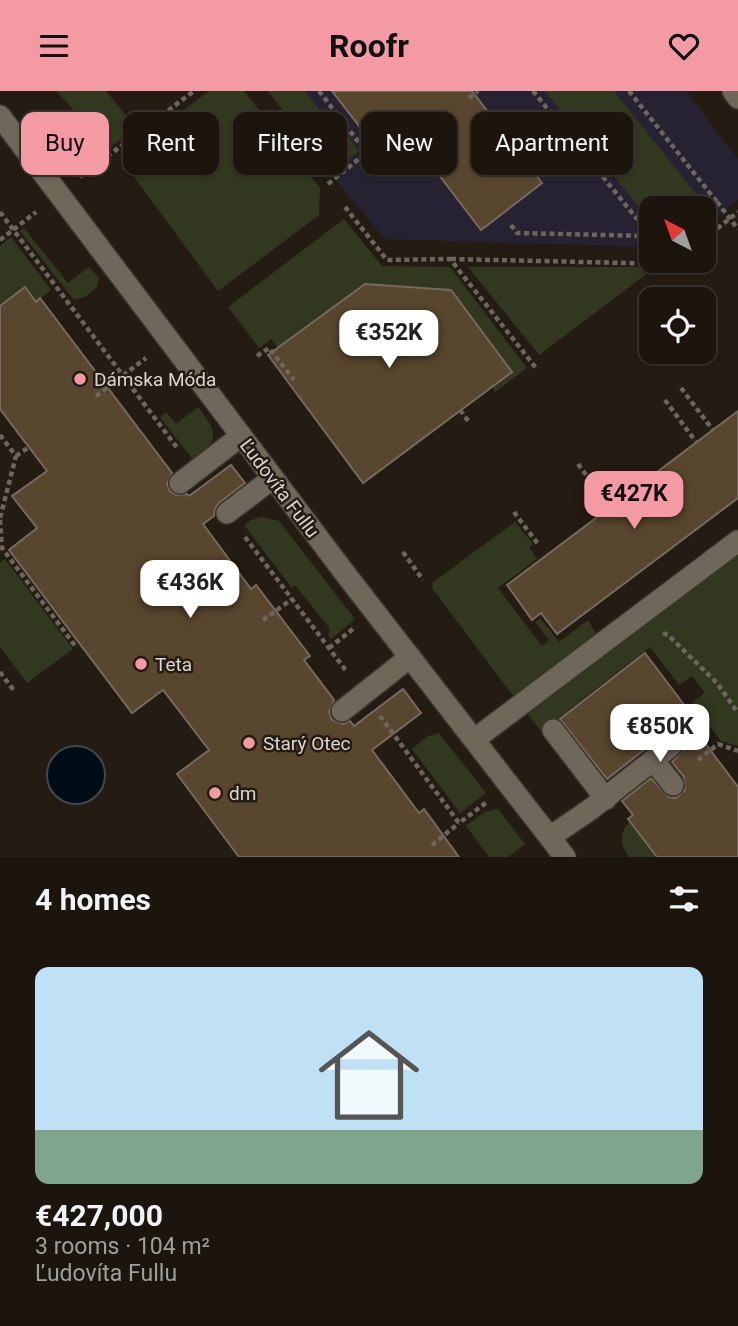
<!DOCTYPE html>
<html lang="en">
<head>
<meta charset="utf-8">
<style>
  :root { --surface:#1b150e; --page:#241e17; --text:#f1f3f6; --muted:#a09f9e; --line:#39342e; --accent:#f49aa5 }
  body { margin:0; font-family:Roboto,sans-serif; background:var(--page); color:var(--text); height:100vh; display:flex; flex-direction:column; font-size:26px; white-space:nowrap }
  * { box-sizing:border-box; margin:0 }
  p { font-size:23px; color:var(--muted) }
  .icon { flex:none; width:38px; height:38px; fill:none; stroke:currentColor; stroke-width:2; stroke-linecap:round; stroke-linejoin:round }
  .map { position:relative; height:766px; overflow:hidden }
  .panel { display:flex; flex-direction:column; background:var(--surface); flex:1 }
  .panel>* { flex:none }
  .top-card { position:absolute; left:21px; top:21px; width:696px; height:63px; display:flex; gap:14px }
  .needle { width:46px; rotate:319deg }
  .fabs { position:absolute; left:639px; top:105px; display:grid; gap:14px }
  .fabs a { display:grid; place-items:center; width:77px; height:77px; border-radius:14px; background:var(--surface); box-shadow:0 2px 5px #0004,0 0 0 2px var(--line); font-size:35px }
  .price { position:absolute; translate:-50% -60px; padding:0 16px; border-radius:14px; background:#fff; color:#222; font-size:23px; line-height:46px; filter:drop-shadow(0 2px 4px #0008) }
  .price::after { content:''; position:absolute; left:50%; top:42px; width:21px; height:16px; margin-left:-10px; background:inherit; clip-path:polygon(0 0,100% 0,50% 100%) }
  .price.current { background:var(--accent); color:#111 }
  ul { padding:0; list-style:none }
  li { display:grid; align-content:center; gap:14px; height:371px; padding:0 35px }
  li span { display:grid; place-items:center; height:217px; border-radius:14px; color:#555 }
  li>.icon { margin-inline-start:auto }
  span .icon { width:126px; height:126px; fill:#fffc; stroke-width:1 }
  li b { font-size:30px }
  h2 { display:flex; justify-content:space-between; align-items:center; height:84px; padding:0 35px; font-size:30px }
  .tag { padding:0 24px; border-radius:14px; background:var(--surface); box-shadow:0 2px 5px #0004,0 0 0 2px var(--line); font-size:24px; line-height:63px }
  .tag.current { background:var(--accent); color:#111 }
  header { display:flex; justify-content:space-between; align-items:center; height:91px; padding:0 35px; background:var(--accent); color:#111; font-size:32px; font-weight:700 }
  .map>svg:first-child { display:block }
  .education { fill:#262232 }
  .green { fill:#32371f }
  .water { fill:#000c16; stroke:#42494e; stroke-width:2 }
  .building { fill:#59462e; stroke:#746a5f; stroke-width:2 }
  .lines { fill:none; stroke-linecap:round; stroke-linejoin:round }
  .minor-casing { stroke:#3b352f; stroke-width:24 }
  .path { stroke:#6d665e; stroke-width:4.5; stroke-dasharray:5 3.5; stroke-linecap:butt }
  .minor { stroke:#70675b; stroke-width:21 }
  .poi-dot { fill:#f49aa5; stroke:#241c13; stroke-width:2.5 }
  .labels { text-anchor:middle; stroke-width:5; stroke-linejoin:round; paint-order:stroke }
  .poi-label { font-size:19px; fill:#dcd6d0; stroke:#241c13; text-anchor:start }
  .street-label { font-size:19px; fill:#dcd6d0; stroke:#241c13 }
</style>
</head>
<body>
<header><svg class="icon" aria-label="menu" viewBox="0 0 24 24"><path d="M4 6h16M4 12h16M4 18h16"/></svg>Roofr<svg class="icon" aria-label="heart" viewBox="0 0 24 24"><path d="M12 20l-8-8c-3-5 5-10 8-4 3-6 11-1 8 4z"/></svg></header>
<div class="map">
<svg width="738" height="766" viewBox="0 0 738 766">
  <rect width="100%" height="100%" fill="#241c13"/>
  <path class="education" d="M 268,0 L 686,0 L 738,68 L 738,109 L 704,135 L 704,117 L 651,117 L 651,156 L 385,148 L 339,93 Z"/>
  <g class="green">
    <path d="M 56,0 L 106,0 L 136,37 L 109,57 Z"/>
    <path d="M 209,0 L 244,0 L 320,97 L 319,124 L 218,200 L 120,67 Z"/>
    <path d="M 268,0 L 305,0 L 321,21 L 326,17 L 359,60 L 331,82 Z"/>
    <path d="M 545,0 L 614,0 L 704,113 L 698,117 L 651,117 L 651,131 Z"/>
    <path d="M 344,128 L 382,175 L 450,176 L 527,277 L 495,301 L 451,199 L 365,193 L 278,257 L 271,248 L 259,257 L 228,216 Z"/>
    <path d="M 24,137 L 68,192 L 89,176 L 99,187 L 97,196 L 85,206 L 74,209 L 20,140 Z"/>
    <path d="M 11,146 L 51,199 L 36,211 L 25,196 L 0,215 L 0,155 Z"/>
    <path d="M 468,176 L 656,176 L 539,264 Z"/>
    <path d="M 198,316 C 217,341 221,348 194,370 L 160,326 L 166,321 L 176,333 Z"/>
    <path d="M 262,426 L 279,430 L 355,528 L 331,548 L 328,544 L 330,538 L 295,494 L 292,497 L 244,434 L 253,428 Z"/>
    <path d="M 515,431 L 533,453 L 529,456 L 537,468 L 498,497 L 542,555 L 549,549 L 535,531 L 540,527 L 559,551 L 588,529 L 597,544 L 514,606 L 432,497 L 433,491 Z"/>
    <path d="M 738,459 L 738,655 L 721,650 L 692,612 L 705,602 L 692,585 L 679,594 L 650,556 L 556,629 L 556,631 L 542,642 L 526,621 Z"/>
    <path d="M 5,468 L 73,558 L 27,592 L 0,556 L 0,472 Z"/>
    <path d="M 439,642 L 486,702 L 460,722 L 412,658 L 428,645 Z"/>
    <path d="M 498,718 L 525,753 L 508,766 L 489,766 L 466,735 L 485,721 Z"/>
    <path d="M 630,731 L 657,766 L 629,766 C 620,754 618,742 630,731 Z"/>
  </g>
  <circle class="water" cx="76" cy="684" r="29"/>
  <g class="building">
    <path d="M 332,0 L 472,0 L 542,92 L 481,139 L 419,58 L 393,79 Z"/>
    <path d="M 365,193 L 451,199 L 512,281 L 363,392 L 268,264 Z"/>
    <path d="M 25,196 L 36,211 L 40,207 L 172,382 L 167,393 L 170,400 L 176,404 L 187,403 L 189,405 L 231,374 L 245,392 L 219,412 L 215,418 L 214,425 L 203,433 L 251,498 L 256,494 L 310,565 L 304,569 L 334,609 L 329,621 L 332,629 L 343,633 L 350,630 L 354,635 L 403,598 L 421,622 L 372,659 L 419,722 L 424,718 L 459,766 L 239,766 L 177,683 L 209,659 L 163,599 L 132,622 L 9,459 L 37,437 L 12,405 L 47,380 L 0,318 L 0,215 Z"/>
    <path d="M 738,320 L 738,407 L 557,543 L 541,522 L 532,529 L 507,494 Z"/>
    <path d="M 645,562 L 707,644 L 702,648 L 738,696 L 738,766 L 657,766 L 628,728 L 633,724 L 622,710 L 651,687 L 669,706 L 676,707 L 685,699 L 684,686 L 672,671 L 683,659 L 684,652 L 681,646 L 675,643 L 663,644 L 607,688 L 560,628 Z"/>
  </g>
  <g class="lines">
    <g class="minor-casing">
      <g id="minor">
        <path d="M 733,0 L 738,7"/>
        <path d="M 0,25 L 347,485 L 565,766"/>
        <path d="M 180,392 L 241,345"/>
        <path d="M 227,422 L 273,387"/>
        <path d="M 342,620 L 410,566"/>
        <path d="M 553,639 L 606,708"/>
        <path d="M 475,648 L 738,450"/>
        <path d="M 653,669 L 673,694"/>
        <path d="M 550,746 L 591,718 L 671,655"/>
      </g>
    </g>
    <g class="path">
      <path d="M 319,0 L 367,62"/>
      <path d="M 533,0 L 651,145"/>
      <path d="M 629,0 L 717,111 L 704,122"/>
      <path d="M 469,7 L 478,0"/>
      <path d="M 80,86 L 194,0"/>
      <path d="M 328,93 L 375,55"/>
      <path d="M 717,111 L 738,138"/>
      <path d="M 345,116 L 387,169 L 450,168 L 536,277"/>
      <path d="M 0,121 L 178,358"/>
      <path d="M 511,134 L 517,142 L 650,145"/>
      <path d="M 704,148 L 738,121"/>
      <path d="M 0,149 L 36,121"/>
      <path d="M 451,168 L 672,173 L 676,170"/>
      <path d="M 257,265 L 269,257 L 294,289"/>
      <path d="M 681,297 L 713,339"/>
      <path d="M 96,305 L 146,267"/>
      <path d="M 665,309 L 696,351"/>
      <path d="M 460,319 L 469,331"/>
      <path d="M 0,344 L 16,365 L 0,427"/>
      <path d="M 16,365 L 29,356"/>
      <path d="M 578,373 L 602,405"/>
      <path d="M 514,421 L 538,453"/>
      <path d="M 0,429 L 2,457 L 76,556"/>
      <path d="M 245,446 L 347,581"/>
      <path d="M 403,461 L 423,489"/>
      <path d="M 263,529 L 292,508"/>
      <path d="M 663,542 L 668,544 L 717,592 L 738,622"/>
      <path d="M 329,557 L 353,538"/>
      <path d="M 0,581 L 15,601"/>
      <path d="M 380,625 L 459,732 L 487,711"/>
      <path d="M 698,669 L 718,653 L 738,660"/>
      <path d="M 432,754 L 459,732"/>
    </g>
    <use href="#minor" class="minor"/>
  </g>
  <g class="poi-dot">
    <circle cx="80" cy="288" r="7"/>
    <circle cx="141" cy="573" r="7"/>
    <circle cx="249" cy="652" r="7"/>
    <circle cx="215" cy="702" r="7"/>
  </g>
  <g class="labels">
    <g class="poi-label">
      <text x="94" y="295">Dámska Móda</text>
      <text x="155" y="580">Teta</text>
      <text x="263" y="659">Starý Otec</text>
      <text x="229" y="709">dm</text>
    </g>
    <g class="street-label">
      <text transform="translate(280 397) rotate(53)" y="7">Ľudovíta Fullu</text>
    </g>
  </g>
</svg>
<div class="fabs">
<a><svg class="needle" viewBox="-14 -14 28 28"><path d="M0-13l5 13h-10z" fill="#e53935"/><path d="M0 13l5-13h-10z" fill="#a09f9e"/></svg></a>
<a><svg class="icon" aria-label="locate" viewBox="0 0 24 24"><circle cx="12" cy="12" r="6"/><path d="M12 2v4M12 18v4M2 12h4M18 12h4"/></svg></a>
</div>
<b class="price" style="left:389px;top:279px">€352K</b>
<b class="price current" style="left:634px;top:440px">€427K</b>
<b class="price" style="left:190px;top:529px">€436K</b>
<b class="price" style="left:660px;top:673px">€850K</b>
<div class="top-card">
<a class="tag current">Buy</a>
<a class="tag">Rent</a>
<a class="tag">Filters</a>
<a class="tag">New</a>
<a class="tag">Apartment</a>
</div>
</div>
<section class="panel">
<h2>4 homes<svg class="icon" aria-label="filters" viewBox="0 0 24 24"><path d="M4 7h16M4 17h16"/><circle cx="9" cy="7" r="2"/><circle cx="15" cy="17" r="2"/></svg></h2>
<ul>
<li><span style="background:linear-gradient(#bfe0f5 75%,#7fa58c 0)"><svg class="icon" aria-label="home" viewBox="0 0 24 24"><path d="M3 11l9-7 9 7M6 9v11h12V9"/></svg></span><div><b>€427,000</b><p>3 rooms · 104 m²</p><p>Ľudovíta Fullu</p></div></li>
</ul>
</section>
</body>
</html>
